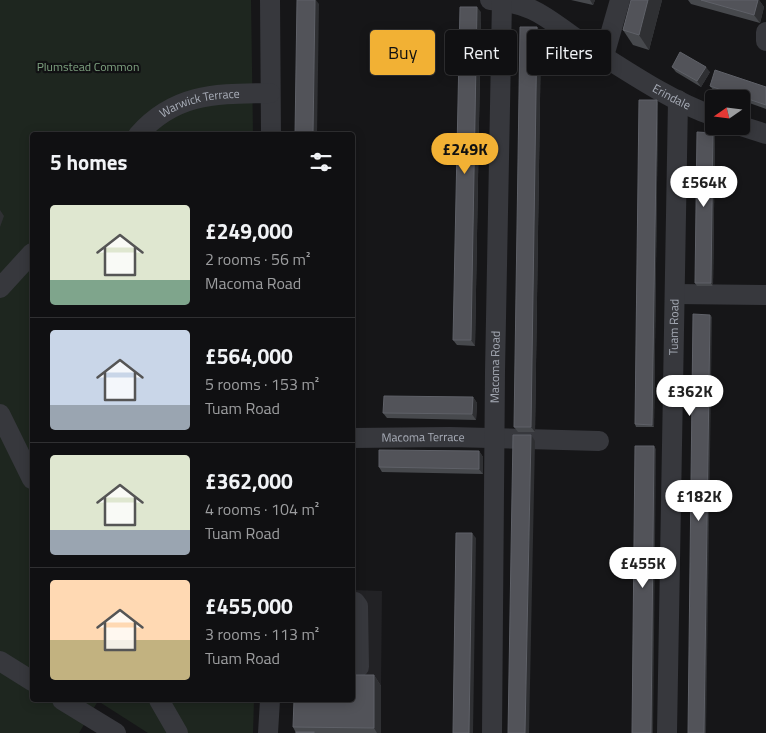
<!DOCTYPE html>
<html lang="en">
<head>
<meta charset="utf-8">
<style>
  :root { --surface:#101012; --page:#19191b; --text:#f1f3f6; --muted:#9c9d9f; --line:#303032; --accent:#f2b134 }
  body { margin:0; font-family:"Titillium Web",sans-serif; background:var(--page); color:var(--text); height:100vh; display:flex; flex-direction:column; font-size:19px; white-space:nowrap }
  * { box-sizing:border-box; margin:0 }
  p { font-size:16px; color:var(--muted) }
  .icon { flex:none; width:28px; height:28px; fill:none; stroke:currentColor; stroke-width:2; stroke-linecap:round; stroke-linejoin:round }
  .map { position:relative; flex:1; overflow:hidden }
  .side { position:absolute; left:30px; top:132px; width:325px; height:570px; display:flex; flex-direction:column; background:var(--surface); border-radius:5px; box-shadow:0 2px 12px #0003,0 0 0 1px var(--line) }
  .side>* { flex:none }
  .banner { position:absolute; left:370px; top:30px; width:320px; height:45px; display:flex; gap:10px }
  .needle { width:32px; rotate:256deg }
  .buttons { position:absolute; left:705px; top:90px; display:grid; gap:10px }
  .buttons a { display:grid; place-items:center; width:45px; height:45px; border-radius:5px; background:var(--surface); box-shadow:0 2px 12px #0003,0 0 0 1px var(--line); font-size:25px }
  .price { position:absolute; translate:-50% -42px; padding:0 11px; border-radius:18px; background:#fff; color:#222; font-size:16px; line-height:32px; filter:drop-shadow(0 1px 2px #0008) }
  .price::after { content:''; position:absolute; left:50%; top:30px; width:15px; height:11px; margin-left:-8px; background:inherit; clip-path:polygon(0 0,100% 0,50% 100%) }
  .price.on { background:var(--accent); color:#111 }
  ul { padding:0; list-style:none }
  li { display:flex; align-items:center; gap:15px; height:125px; padding:0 20px }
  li+li { border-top:1px solid var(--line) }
  li span { display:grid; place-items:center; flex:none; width:140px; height:100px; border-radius:5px; color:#555 }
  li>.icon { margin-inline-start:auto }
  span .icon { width:60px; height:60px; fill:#fffc; stroke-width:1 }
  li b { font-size:21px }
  h2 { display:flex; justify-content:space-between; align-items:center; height:60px; padding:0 20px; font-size:21px }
  .tag { padding:0 18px; border-radius:5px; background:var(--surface); box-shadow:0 2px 12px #0003,0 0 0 1px var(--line); font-size:18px; line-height:45px }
  .tag.on { background:var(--accent); color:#111 }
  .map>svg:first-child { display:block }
  .built { fill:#222225 }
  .green { fill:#1e261f }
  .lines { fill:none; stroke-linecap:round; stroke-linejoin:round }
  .minor { stroke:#37383d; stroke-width:20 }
  .wall { fill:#47494d }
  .shaded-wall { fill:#2f3033 }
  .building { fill:#525359; stroke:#5f6168 }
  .labels { text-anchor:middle; stroke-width:4.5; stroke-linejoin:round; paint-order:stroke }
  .park-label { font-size:12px; fill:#7fa381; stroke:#111113 }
  .street-label { font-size:12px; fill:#a8adb8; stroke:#111113 }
</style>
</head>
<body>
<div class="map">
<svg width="766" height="733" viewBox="0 0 766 733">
  <rect width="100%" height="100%" fill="#161618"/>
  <path class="built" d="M 353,590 L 382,591 L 381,686 L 300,733 L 352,700 Z"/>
  <path class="green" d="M 0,0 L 251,0 L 253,135 L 32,135 L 32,700 L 254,700 L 253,733 L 148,733 L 98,701 L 79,733 L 0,733 Z"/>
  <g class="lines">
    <g class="minor">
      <path d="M 270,0 L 271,135"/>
      <path id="s1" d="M 490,0 C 536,3 548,20 584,44 C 624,69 670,101 714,116"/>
      <path d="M 766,32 L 766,41"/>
      <path d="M 604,56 L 620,0"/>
      <path d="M 741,126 L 766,134"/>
      <path id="s2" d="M 138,135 C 176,92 218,94 270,93"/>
      <path d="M 0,288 L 32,253"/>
      <path d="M 675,294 L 766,295"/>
      <path d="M 0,414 L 32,479"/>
      <path id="s3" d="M 352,438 L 450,437 L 599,441"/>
      <path d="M 352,602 L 355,602 L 358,606 L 359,667"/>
      <path d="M 0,661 L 32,681"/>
      <path d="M 62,700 L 116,733"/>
      <path d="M 159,700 L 178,733"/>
      <path d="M 268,733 L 270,700"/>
      <path id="s4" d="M 492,733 L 495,372 L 502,0"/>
      <path id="s5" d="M 667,733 L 678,100"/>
    </g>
  </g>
  <g class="wall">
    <path d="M 571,0 L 595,0 L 593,5 Z"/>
    <path d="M 631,0 L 662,0 L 649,50 L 633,45 L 623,30 Z"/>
    <path d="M 688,0 L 759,0 L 764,7 L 760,23 L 691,4 Z"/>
    <path d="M 481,12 L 475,346 L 457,345 L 453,340 Z"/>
    <path d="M 537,27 L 541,33 L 535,432 L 518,432 L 514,427 Z"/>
    <path d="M 672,67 L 710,72 L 701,87 L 676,72 Z"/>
    <path d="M 710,86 L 766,87 L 766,109 L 741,100 L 741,99 L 736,99 L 714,91 Z"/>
    <path d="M 658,103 L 654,427 L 636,427 L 635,424 Z"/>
    <path d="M 715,135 L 713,286 L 697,286 L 695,283 Z"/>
    <path d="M 473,397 L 477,403 L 476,420 L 387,418 L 383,413 Z"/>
    <path d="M 479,451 L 483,457 L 483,474 L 382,472 L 379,467 Z"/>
    <path d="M 374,675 L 381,686 L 381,733 L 296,733 L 293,727 Z"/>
  </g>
  <g class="shaded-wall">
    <path d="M 315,0 L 316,0 L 319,4 L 317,135 L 313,135 Z"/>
    <path d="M 590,0 L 595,0 L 593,5 Z"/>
    <path d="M 648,0 L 662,0 L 649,50 L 639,35 Z"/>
    <path d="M 758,0 L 759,0 L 764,7 L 760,23 L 754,15 Z"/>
    <path d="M 477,7 L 481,12 L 475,346 L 471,340 Z"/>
    <path d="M 537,27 L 541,33 L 535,432 L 531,427 Z"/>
    <path d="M 706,67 L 710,72 L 701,87 L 697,81 Z"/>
    <path d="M 657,100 L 658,103 L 654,427 L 652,425 Z"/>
    <path d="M 713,133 L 715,135 L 713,286 L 711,283 Z"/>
    <path d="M 0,210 L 4,216 L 0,227 Z"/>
    <path d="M 710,315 L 712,317 L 706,733 L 704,733 Z"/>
    <path d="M 473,397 L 477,403 L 476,420 L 472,414 Z"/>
    <path d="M 531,435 L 535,441 L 529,733 L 525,733 Z"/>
    <path d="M 654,446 L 656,449 L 653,733 L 651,733 Z"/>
    <path d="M 479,451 L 483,457 L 483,474 L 479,469 Z"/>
    <path d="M 472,533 L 476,538 L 473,733 L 469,733 Z"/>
    <path d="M 374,675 L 381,686 L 381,733 L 377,733 L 374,728 Z"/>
  </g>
  <g class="building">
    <path d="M 297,0 L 315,0 L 313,135 L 295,135 Z"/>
    <path d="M 631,0 L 648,0 L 639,35 L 623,30 Z"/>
    <path d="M 701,0 L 758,0 L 754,15 Z"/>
    <path d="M 460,7 L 477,7 L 471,340 L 453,340 Z"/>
    <path d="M 520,27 L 537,27 L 531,427 L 514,427 Z"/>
    <path d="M 680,52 L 706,67 L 697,81 L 672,67 Z"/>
    <path d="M 715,70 L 766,87 L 766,105 L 710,86 Z"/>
    <path d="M 639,100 L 657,100 L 652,425 L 635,424 Z"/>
    <path d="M 697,132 L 713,133 L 711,283 L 695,283 Z"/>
    <path d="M 693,314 L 710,315 L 704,733 L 688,733 Z"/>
    <path d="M 384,396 L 473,397 L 472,414 L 383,413 Z"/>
    <path d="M 513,435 L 531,435 L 525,733 L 508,733 Z"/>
    <path d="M 635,446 L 654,446 L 651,733 L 632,733 Z"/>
    <path d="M 379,450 L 479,451 L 479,469 L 379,467 Z"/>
    <path d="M 456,533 L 472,533 L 469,733 L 453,733 Z"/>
    <path d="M 352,675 L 374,675 L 374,728 L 293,727 L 294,700 L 352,700 Z"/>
    <rect x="296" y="732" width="18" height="1"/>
  </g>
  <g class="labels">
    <g class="park-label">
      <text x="88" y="71">Plumstead Common</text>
    </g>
    <g class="street-label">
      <text dy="4" stroke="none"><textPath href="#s1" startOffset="208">Erindale</textPath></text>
      <text dy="4" stroke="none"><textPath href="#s2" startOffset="72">Warwick Terrace</textPath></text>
      <text dy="4" stroke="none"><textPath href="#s5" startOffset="406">Tuam Road</textPath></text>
      <text dy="4" stroke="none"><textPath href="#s4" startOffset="366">Macoma Road</textPath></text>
      <text dy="4" stroke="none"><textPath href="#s3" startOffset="71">Macoma Terrace</textPath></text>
    </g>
  </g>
</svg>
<div class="buttons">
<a><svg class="needle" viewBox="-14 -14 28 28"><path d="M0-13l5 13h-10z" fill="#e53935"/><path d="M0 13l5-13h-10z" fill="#9c9d9f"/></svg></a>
</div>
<b class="price on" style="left:465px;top:175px">£249K</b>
<b class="price" style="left:704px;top:208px">£564K</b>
<b class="price" style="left:690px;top:417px">£362K</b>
<b class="price" style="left:699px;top:522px">£182K</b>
<b class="price" style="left:643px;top:589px">£455K</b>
<div class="banner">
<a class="tag on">Buy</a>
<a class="tag">Rent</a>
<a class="tag">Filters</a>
</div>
<section class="side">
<h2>5 homes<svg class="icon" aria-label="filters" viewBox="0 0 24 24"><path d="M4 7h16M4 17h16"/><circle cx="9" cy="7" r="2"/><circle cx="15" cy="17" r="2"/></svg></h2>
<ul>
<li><span style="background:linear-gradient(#dfe7d0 75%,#7fa58c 0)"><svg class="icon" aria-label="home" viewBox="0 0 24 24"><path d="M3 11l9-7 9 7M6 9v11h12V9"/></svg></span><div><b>£249,000</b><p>2 rooms · 56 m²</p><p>Macoma Road</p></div></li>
<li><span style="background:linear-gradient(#c9d6e8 75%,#9aa5b1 0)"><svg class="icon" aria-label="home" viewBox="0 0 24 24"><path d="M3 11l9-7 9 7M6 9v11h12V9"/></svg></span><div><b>£564,000</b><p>5 rooms · 153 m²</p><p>Tuam Road</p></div></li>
<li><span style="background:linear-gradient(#dfe7d0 75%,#9aa5b1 0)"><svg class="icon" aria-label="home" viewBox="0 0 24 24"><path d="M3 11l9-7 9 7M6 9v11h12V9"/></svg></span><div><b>£362,000</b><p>4 rooms · 104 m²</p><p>Tuam Road</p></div></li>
<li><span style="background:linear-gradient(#ffd9b3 60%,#c2b280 0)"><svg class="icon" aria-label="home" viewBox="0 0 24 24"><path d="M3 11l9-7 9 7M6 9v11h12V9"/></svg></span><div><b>£455,000</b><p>3 rooms · 113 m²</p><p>Tuam Road</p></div></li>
</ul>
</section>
</div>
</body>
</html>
